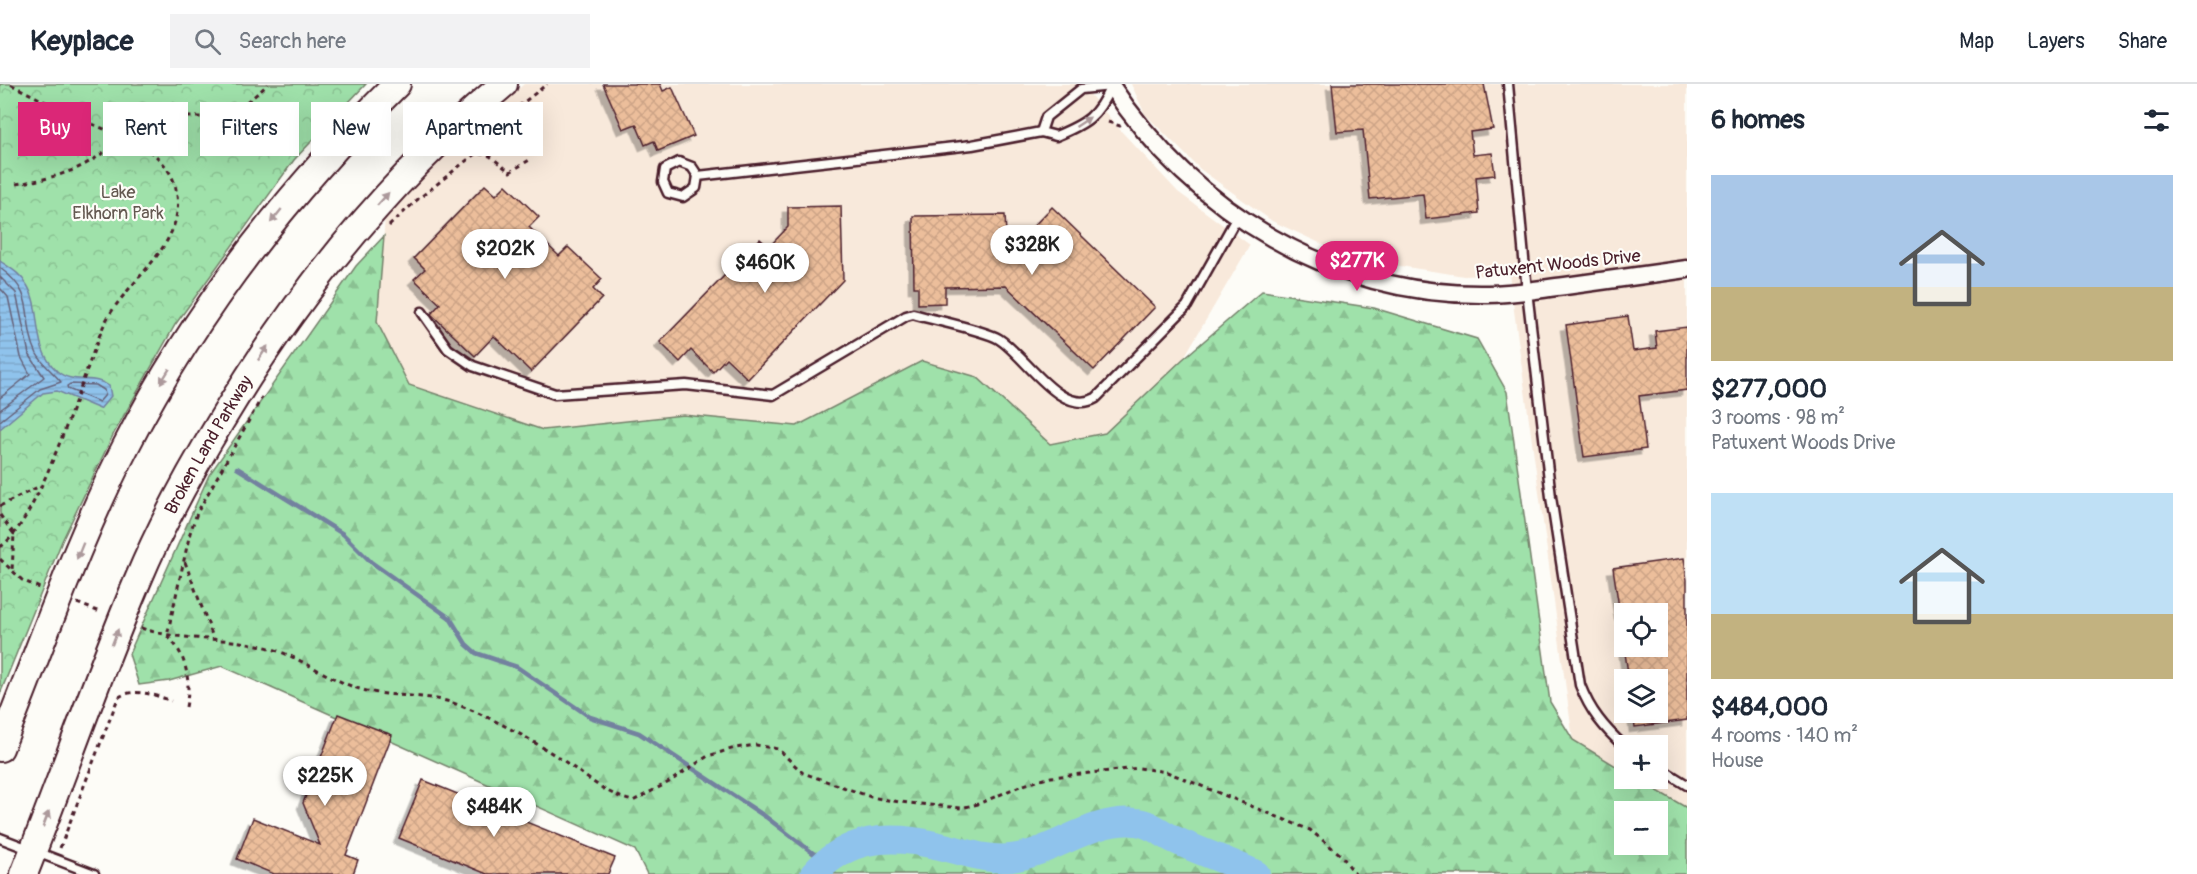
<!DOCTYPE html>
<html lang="en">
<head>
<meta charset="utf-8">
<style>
  :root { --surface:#fff; --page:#f2f2f3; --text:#1f2937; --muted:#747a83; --line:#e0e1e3; --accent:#db2777 }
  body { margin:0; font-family:Pangolin,sans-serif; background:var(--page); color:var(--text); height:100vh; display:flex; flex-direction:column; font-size:22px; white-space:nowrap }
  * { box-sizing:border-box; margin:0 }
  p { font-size:20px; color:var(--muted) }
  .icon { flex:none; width:33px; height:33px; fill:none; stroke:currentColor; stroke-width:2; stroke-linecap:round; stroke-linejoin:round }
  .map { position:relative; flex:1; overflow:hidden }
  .drawer { display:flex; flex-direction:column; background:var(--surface); width:510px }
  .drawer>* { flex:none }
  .top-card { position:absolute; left:18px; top:18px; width:570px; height:54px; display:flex; gap:12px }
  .tools { position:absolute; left:1614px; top:519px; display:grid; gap:12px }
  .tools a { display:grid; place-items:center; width:54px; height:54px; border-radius:0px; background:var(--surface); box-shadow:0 6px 24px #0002; font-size:30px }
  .price { position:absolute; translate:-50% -51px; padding:0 14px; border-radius:21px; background:#fff; color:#222; font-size:20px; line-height:39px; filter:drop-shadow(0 2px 3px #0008) }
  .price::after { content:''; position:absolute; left:50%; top:36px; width:18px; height:14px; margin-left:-9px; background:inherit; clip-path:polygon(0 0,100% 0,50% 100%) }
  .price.on { background:var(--accent); color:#fff }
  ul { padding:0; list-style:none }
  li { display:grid; align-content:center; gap:12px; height:318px; padding:0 24px }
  li span { display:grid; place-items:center; height:186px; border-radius:0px; color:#555 }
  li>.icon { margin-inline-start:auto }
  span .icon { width:108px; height:108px; fill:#fffc; stroke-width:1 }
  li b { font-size:26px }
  h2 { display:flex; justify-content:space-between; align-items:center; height:72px; padding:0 24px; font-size:26px }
  .pill { padding:0 21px; border-radius:0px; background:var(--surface); box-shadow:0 6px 24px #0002; font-size:21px; line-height:54px }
  .pill.on { background:var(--accent); color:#fff }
  header { display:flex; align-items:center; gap:36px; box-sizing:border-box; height:84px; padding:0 30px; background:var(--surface); border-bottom:2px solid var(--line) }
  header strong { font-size:28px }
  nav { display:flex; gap:33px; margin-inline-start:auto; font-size:21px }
  .search { width:420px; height:54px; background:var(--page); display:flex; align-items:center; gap:15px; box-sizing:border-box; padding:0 21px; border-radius:0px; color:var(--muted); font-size:22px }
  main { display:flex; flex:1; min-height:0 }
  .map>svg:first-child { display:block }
  .built { fill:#f8e9db; fill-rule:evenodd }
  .forest { fill:url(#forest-firs); stroke:#74806a; stroke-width:1.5; fill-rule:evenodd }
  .park { fill:url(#park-crowns); stroke:#74806a; stroke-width:1.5 }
  .water { fill:url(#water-rules); stroke:#73819f; stroke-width:1.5 }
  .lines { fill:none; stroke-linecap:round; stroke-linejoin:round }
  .shore { stroke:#666178; stroke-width:1.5 }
  .stream { stroke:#73819f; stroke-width:4.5 }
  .river { stroke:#8fc3ec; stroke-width:28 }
  .building { fill:url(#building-cross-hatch); stroke:#4a1f2b; stroke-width:1.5; filter:url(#shadow) }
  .service-casing { stroke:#4a1f2b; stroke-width:13 }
  .minor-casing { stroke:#4a1f2b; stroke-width:21 }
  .primary-casing { stroke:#4a1f2b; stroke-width:30 }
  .path { stroke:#4a1f2b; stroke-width:3; stroke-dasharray:4.5 4.5; stroke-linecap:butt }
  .service { stroke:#fdfcf7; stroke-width:8 }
  .minor { stroke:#fdfcf7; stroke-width:16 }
  .primary { stroke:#fdfcf7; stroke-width:26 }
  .oneway { fill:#ac999b }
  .labels { text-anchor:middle; stroke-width:4.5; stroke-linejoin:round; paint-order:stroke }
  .park-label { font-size:18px; fill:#645951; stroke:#fdfcf7 }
  .street-label { font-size:18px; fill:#4a1f2b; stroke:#fdfcf7 }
</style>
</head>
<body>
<header>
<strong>Keyplace</strong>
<div class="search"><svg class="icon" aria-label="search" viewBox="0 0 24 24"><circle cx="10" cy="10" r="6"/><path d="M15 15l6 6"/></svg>Search here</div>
<nav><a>Map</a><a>Layers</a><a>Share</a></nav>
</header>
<main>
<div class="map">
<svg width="1687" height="790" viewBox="0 0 1687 790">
  <defs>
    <pattern id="forest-firs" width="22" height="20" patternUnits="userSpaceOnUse" patternTransform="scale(1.5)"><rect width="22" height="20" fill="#9fe1aa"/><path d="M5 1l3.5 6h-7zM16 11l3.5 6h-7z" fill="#8ac192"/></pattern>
    <pattern id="park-crowns" width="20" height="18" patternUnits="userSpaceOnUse" patternTransform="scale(1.5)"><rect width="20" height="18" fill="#9fe1aa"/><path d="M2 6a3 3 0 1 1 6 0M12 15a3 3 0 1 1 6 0" fill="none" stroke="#8ac192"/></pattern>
    <pattern id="water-rules" width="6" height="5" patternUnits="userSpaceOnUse" patternTransform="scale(1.5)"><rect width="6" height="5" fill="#8fc3ec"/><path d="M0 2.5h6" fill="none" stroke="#7da7cb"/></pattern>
    <pattern id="building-cross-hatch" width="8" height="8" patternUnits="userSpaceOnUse" patternTransform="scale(1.5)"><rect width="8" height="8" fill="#ecbe9b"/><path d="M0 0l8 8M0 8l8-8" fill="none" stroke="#cca386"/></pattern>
    <filter id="shadow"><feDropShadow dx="-5.5" dy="5.5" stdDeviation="0" flood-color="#0004"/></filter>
  </defs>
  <rect width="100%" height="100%" fill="#fdfcf7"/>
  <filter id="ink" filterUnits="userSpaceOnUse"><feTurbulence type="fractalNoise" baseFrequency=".0167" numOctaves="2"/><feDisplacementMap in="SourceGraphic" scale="12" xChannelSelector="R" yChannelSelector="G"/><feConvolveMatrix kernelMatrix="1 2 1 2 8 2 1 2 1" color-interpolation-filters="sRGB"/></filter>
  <g filter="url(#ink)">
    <g class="built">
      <path d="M 524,0 L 1081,0 L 1122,48 L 1178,108 L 1250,161 L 1183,275 L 1105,349 L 1050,360 L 977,293 L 922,277 L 797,342 L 683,331 L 543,346 L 409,301 L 377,238 L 385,133 L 450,65 Z"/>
      <path d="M 1131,0 L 1687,0 L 1687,724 L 1637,695 L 1658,694 L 1658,662 L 1624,662 L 1624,687 L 1573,656 L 1509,190 L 1464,192 L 1368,177 L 1335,166 L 1272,137 L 1200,85 L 1145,30 ZM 1624,530 L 1658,530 L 1658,562 L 1624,562 ZM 1624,596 L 1658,596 L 1658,628 L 1624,628 Z"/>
    </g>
    <path class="forest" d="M 384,152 L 377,238 L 409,301 L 543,346 L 683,331 L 797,342 L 922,277 L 977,293 L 1050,360 L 1105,349 L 1183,275 L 1262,207 L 1374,224 L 1477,255 L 1507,308 L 1550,618 L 1573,656 L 1624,687 L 1624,694 L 1637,695 L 1687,724 L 1687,790 L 647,790 L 635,766 L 222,582 L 169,597 L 139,601 L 129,570 L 209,391 L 356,182 ZM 1624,728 L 1658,728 L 1658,760 L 1624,760 Z"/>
    <path class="park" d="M 0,0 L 366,0 L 294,76 L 175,241 L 113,351 L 62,457 L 0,610 Z"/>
    <path class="water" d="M 0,177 C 10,184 21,190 27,201 C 43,227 30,262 57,287 C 72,301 94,290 109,302 L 111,312 L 100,325 L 57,307 L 43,309 L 0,345 Z"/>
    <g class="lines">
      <g class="shore">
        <path d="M 0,184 C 39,212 20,234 37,270 C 43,281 54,289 61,298 L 40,305 L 0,337"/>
        <path d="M 0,193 L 16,209 L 29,270 L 44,293 L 0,326"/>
        <path d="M 0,204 L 8,213 L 21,273 L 30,290 L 0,314"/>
        <path d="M 70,300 L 96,301 L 104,306 L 105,311 L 99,318 L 68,305 L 67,302 Z"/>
      </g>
      <path class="stream" d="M 237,384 L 343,450 L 371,478 L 450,534 L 466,560 L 476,569 L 517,583 L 590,633 L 639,649 L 766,733 L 826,779"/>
      <path class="river" d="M 814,790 C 847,753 889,750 935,761 C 960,766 985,777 1011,774 C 1054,769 1092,733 1136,738 C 1150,739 1161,749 1173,755 C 1200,768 1229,777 1256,790"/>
    </g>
    <g class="building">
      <path d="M 603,0 L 660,0 L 663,7 L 672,3 L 694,52 L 658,67 L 654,57 L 645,61 L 636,40 L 623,45 Z"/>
      <path d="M 1332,0 L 1484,0 L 1493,45 L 1470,48 L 1473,71 L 1492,69 L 1495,91 L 1476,93 L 1479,129 L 1426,135 L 1423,110 L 1370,115 L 1363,46 L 1337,48 Z"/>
      <path d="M 485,101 L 496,111 L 506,101 L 539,133 L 529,143 L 559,172 L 568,163 L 602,195 L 593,205 L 602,214 L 531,288 L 494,252 L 475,272 L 431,230 L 440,220 L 414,195 L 425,185 L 414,174 Z"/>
      <path d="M 841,122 L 843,196 L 748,295 L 726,274 L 713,288 L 691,266 L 680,278 L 660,258 L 760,155 L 769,163 L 788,143 L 788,123 Z"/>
      <path d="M 1052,123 L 1155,223 L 1094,286 L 1006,202 L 945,203 L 945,219 L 918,220 L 918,203 L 914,203 L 913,132 L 1005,131 L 1006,150 L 1026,150 Z"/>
      <path d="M 1628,232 L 1633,267 L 1657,264 L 1655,247 L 1687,243 L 1687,306 L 1639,312 L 1646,365 L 1584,373 L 1566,241 Z"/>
      <path d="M 1684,474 L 1687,496 L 1687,636 L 1635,643 L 1633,628 L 1658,628 L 1658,596 L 1629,596 L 1624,562 L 1658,562 L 1658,530 L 1620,530 L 1613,484 Z"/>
      <path d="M 338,630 L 392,651 L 346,771 L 358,776 L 353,790 L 274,790 L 237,775 L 253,734 L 320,761 L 303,719 Z"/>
      <path d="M 423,696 L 615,774 L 608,790 L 487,790 L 399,754 Z"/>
    </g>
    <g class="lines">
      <g class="service-casing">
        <g id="service">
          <path d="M 1508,0 L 1527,207 L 1551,413 L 1580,601 C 1590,627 1604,644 1624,662"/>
          <path d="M 1041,48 L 1046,33 L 1081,5 L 1112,2"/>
          <path d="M 698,92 L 692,83 L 679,78 L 665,85 L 663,98 L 668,109 L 683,113 L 696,104 L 698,92 L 972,61 L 1041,48 L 1056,52 C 1087,39 1097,33 1111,2"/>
          <path d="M 422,228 L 448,265 L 473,282 L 555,310 L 686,301 L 773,311 L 906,232 L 913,230 C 933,236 984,246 999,255 C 1026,272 1061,334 1096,314 L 1187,222 L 1237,133"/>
          <path d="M 1658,683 L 1687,701"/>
          <path d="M 0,754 L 94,790"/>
        </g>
      </g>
      <g class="minor-casing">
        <path id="minor" d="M 1110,0 C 1193,127 1333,213 1488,210 C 1514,210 1540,205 1565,202 C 1606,196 1646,191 1687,185"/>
      </g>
      <g class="primary-casing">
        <g id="primary">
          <path d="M 0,664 C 41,563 76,459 126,362 C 195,227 290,106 397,0"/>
          <path id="s1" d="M 24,790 C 63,692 97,592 138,496 C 161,441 190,388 221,337 C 297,210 389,95 504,0"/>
        </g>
      </g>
      <g class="path">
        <path d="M 1108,38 L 1120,42 L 1123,40"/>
        <path d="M 476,69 L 514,26 L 547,0"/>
        <path d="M 16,100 C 43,96 71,90 94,75 C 115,62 129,40 154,34 C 166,30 178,32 191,33 C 224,34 244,23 268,0"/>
        <path d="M 389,142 L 417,116 L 476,69 L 490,72 L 510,88 L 531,75"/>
        <path d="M 0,422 L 38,403"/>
        <path d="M 0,431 L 14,450 L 12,487"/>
        <path d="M 0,463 C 39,439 83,290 103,243 C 124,195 194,160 174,98 C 171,89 163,78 156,72 C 136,56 111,48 87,38 C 61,26 36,13 10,0"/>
        <path d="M 0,475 L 22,496 L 42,505"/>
        <path d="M 185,478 L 214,556"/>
        <path d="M 77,519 L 102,529"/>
        <path d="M 141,544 C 182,558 220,552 262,562 C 300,571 330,598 367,607 C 399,614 430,609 461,622 C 495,635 528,654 558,673 C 583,689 603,710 633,717 L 669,698 L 708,672 L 735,664 L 756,661 L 778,665 L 803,689 L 871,713 L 899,718 L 961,724 L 978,720 L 1020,702 L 1051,693 L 1139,684 L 1167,688 L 1310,746 L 1341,771 L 1355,790"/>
        <path d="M 186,623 C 191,598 187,570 167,552 L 190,449 L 197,429 L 262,313"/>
        <path d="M 60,764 L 118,614 C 131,603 157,611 171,617"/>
      </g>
      <use href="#service" class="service"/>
      <use href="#minor" class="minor"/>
      <use href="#primary" class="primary"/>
    </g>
    <defs><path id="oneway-solid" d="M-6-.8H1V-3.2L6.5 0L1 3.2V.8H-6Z" transform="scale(1.5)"/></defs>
    <g class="oneway">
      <use href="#oneway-solid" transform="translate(1083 38) rotate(-34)"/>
      <use href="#oneway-solid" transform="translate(383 115) rotate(-48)"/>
      <use href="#oneway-solid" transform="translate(276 132) rotate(129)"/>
      <use href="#oneway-solid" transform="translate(263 269) rotate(-56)"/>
      <use href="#oneway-solid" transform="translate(165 292) rotate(122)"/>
      <use href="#oneway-solid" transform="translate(80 467) rotate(112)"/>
      <use href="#oneway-solid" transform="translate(115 553) rotate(-69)"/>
      <use href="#oneway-solid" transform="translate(46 735) rotate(-69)"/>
    </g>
  </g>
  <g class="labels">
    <g class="park-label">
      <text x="118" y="114">Lake<tspan x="118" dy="21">Elkhorn Park</tspan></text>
    </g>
    <g class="street-label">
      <text transform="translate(1558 180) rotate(-6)" y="6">Patuxent Woods Drive</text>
      <text dy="6" stroke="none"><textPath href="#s1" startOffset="468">Broken Land Parkway</textPath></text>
    </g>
  </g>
</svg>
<div class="tools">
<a><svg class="icon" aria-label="locate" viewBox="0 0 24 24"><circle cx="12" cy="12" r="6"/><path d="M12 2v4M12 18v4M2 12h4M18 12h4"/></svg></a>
<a><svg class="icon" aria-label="layers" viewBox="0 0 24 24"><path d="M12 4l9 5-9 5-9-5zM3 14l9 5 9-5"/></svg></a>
<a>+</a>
<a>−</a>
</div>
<b class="price" style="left:1032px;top:192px">$328K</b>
<b class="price" style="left:505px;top:196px">$202K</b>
<b class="price on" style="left:1357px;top:208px">$277K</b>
<b class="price" style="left:765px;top:210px">$460K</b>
<b class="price" style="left:325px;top:723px">$225K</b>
<b class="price" style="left:494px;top:754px">$484K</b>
<div class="top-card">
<a class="pill on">Buy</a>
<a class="pill">Rent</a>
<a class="pill">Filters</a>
<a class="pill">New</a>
<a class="pill">Apartment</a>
</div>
</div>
<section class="drawer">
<h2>6 homes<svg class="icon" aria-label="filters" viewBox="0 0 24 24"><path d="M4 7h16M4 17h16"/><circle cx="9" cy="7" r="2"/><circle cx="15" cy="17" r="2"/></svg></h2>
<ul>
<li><span style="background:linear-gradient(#a9c7e8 60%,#c2b280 0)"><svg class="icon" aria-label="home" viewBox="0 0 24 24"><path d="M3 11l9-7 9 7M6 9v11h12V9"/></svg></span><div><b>$277,000</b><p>3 rooms · 98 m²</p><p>Patuxent Woods Drive</p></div></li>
<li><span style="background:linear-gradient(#bfe0f5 65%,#c2b280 0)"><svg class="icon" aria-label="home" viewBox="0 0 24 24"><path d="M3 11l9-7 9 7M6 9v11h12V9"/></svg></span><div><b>$484,000</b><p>4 rooms · 140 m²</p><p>House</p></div></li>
</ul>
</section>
</main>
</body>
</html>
